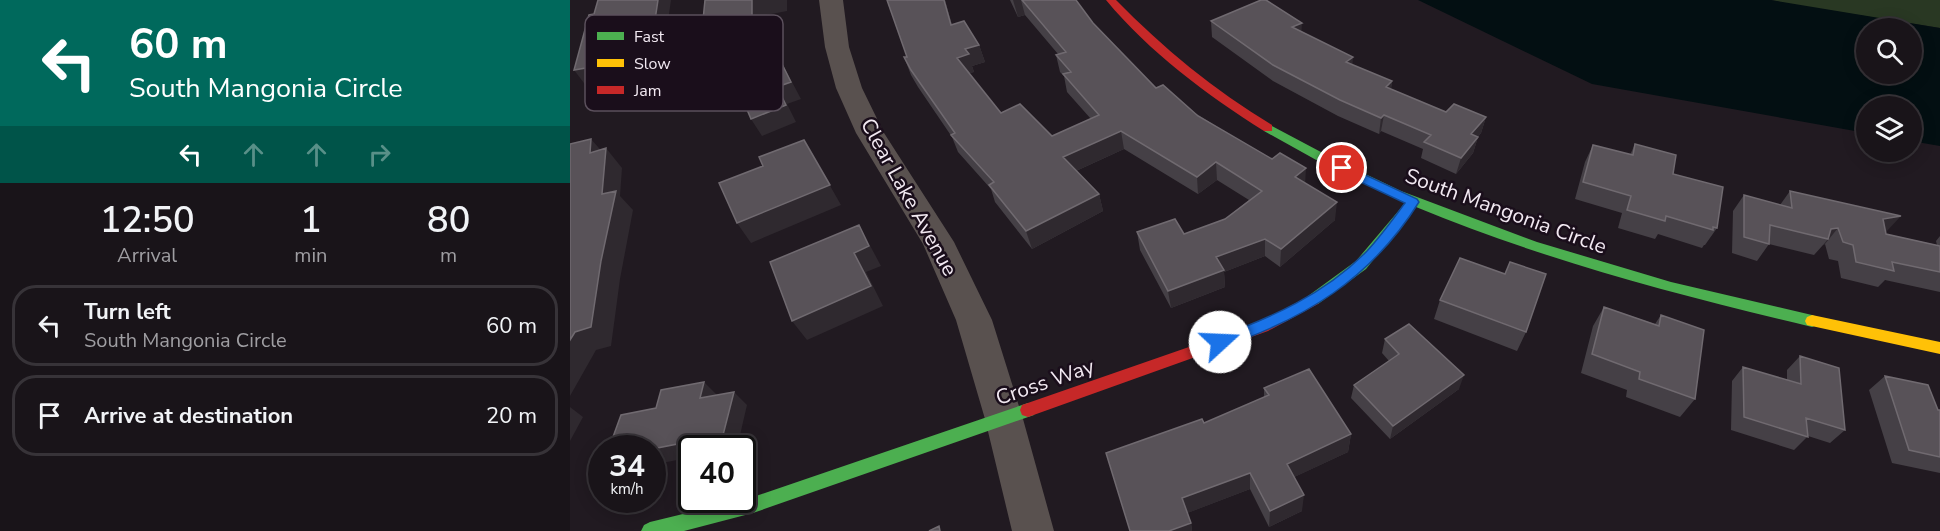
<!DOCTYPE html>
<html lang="en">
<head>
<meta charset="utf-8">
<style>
  :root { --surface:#191419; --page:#221d22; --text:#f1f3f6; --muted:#9f9ea2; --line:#373338 }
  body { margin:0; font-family:"Nunito Sans",sans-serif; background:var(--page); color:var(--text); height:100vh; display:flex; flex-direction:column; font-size:22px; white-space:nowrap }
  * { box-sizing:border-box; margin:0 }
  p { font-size:20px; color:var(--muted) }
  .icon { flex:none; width:33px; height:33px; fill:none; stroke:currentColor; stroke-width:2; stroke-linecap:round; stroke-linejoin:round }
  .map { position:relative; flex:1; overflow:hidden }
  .sheet { display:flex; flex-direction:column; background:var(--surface); width:570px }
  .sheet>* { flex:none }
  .banner { background:#00695c; color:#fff; overflow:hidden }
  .buttons { position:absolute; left:1286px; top:18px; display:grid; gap:12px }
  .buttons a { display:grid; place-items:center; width:66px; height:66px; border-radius:50%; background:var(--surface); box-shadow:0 3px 15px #0003,0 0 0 2px var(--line); font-size:30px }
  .speed { position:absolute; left:18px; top:435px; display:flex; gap:12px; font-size:30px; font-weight:700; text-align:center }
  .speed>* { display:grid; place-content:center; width:78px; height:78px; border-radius:50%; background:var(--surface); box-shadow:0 3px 15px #0003,0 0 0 2px var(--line); line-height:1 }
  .speed small { font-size:15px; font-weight:400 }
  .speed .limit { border:3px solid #111; border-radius:9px; background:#fff; color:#111 }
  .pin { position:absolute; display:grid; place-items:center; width:51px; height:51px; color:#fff; margin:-26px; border:3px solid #fff; border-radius:50%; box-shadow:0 2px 6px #0007 }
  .me { position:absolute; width:66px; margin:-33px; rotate:70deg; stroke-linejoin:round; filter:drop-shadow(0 0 4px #0008) }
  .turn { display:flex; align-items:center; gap:21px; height:126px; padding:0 30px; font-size:27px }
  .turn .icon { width:78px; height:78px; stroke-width:2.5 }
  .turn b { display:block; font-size:42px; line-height:51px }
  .lanes { display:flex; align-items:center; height:57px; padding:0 30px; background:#0003; justify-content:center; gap:30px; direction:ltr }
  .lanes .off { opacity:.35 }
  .eta { display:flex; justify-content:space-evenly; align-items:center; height:102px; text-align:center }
  .eta b { font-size:36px; font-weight:600; line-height:42px }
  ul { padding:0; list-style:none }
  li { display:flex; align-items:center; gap:18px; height:81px; margin:0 12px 9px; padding:0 18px; border:3px solid var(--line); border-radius:24px }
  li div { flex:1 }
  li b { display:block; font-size:22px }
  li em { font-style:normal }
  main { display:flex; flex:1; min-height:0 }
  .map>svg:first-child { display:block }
  .green { fill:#293823 }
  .water { fill:#030f12; fill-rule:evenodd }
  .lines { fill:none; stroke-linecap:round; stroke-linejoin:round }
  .street { fill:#59514f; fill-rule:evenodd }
  .fast { fill:#4caf50; fill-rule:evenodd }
  .slow { fill:#ffc107; fill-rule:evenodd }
  .jam { fill:#c62828; fill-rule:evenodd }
  .wall { fill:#454046 }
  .shaded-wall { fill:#2f292f }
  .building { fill:#585258; stroke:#706a70; stroke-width:1.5 }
  .route { fill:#1a73e8; stroke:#114b97; stroke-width:1.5 }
  .labels { text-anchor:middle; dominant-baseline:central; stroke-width:5; stroke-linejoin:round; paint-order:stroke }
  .street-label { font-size:21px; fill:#f2e9f2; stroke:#1a0e1b }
  .key { fill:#1a0e1b; stroke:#5b505c; stroke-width:1.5 }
  .key-label { font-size:16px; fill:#f2e9f2 }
</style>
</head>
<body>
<main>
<section class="sheet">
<div class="banner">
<div class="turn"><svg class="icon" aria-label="left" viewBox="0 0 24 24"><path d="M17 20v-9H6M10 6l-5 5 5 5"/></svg><div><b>60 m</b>South Mangonia Circle</div></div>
<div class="lanes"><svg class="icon" aria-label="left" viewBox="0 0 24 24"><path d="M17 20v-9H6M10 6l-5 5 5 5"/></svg><svg class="icon off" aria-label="ahead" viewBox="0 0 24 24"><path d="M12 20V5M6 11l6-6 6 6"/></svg><svg class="icon off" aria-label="ahead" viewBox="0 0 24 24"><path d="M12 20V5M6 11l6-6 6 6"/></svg><svg class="icon off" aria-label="right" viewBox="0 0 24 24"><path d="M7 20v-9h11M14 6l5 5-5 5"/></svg></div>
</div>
<div class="eta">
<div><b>12:50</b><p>Arrival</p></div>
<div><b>1</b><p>min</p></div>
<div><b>80</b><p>m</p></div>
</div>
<ul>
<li><svg class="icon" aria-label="left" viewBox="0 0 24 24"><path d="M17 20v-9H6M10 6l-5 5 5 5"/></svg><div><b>Turn left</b><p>South Mangonia Circle</p></div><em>60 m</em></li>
<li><svg class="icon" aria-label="arrive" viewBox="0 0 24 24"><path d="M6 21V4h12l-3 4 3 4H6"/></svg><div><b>Arrive at destination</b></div><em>20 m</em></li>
</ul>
</section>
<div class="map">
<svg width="1370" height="531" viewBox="0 0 1370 531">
  <rect width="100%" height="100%" fill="#211a21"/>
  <!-- green -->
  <path class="green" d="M 1201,0 L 1370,0 L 1370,28 L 1225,5 Z"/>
  <!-- water -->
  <path class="water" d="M 848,0 L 1201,0 L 1370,28 L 1370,146 L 1341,141 L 1341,106 L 1296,106 L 1296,133 L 1022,84 ZM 1296,28 L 1341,28 L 1341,74 L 1296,74 Z"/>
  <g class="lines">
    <!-- street -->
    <path class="street" d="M 249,0 L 273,0 L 279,47 L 292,88 L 314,133 L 384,242 L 422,320 L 453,419 L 484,531 L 442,531 L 415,419 L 386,320 L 353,244 L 286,133 L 266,88 L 255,47 Z"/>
    <!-- fast -->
    <path class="fast" d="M 698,124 L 766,160 L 831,191 L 967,242 L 1101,282 L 1242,315 L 1247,317 L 1249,321 L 1247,325 L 1242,327 C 1107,295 974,260 846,207 L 796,269 L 748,304 L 738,304 L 736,300 L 738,296 L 786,261 L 836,202 L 757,166 L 694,131 L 694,125 Z
      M 458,403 L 464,405 L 466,410 L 464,415 L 183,513 L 114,531 L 71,531 L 74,525 L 80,522 L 183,497 Z"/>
    <!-- slow -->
    <path class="slow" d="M 1242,315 L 1370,342 L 1370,354 L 1237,325 L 1235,321 L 1237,317 Z"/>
    <!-- jam -->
    <path class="jam" d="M 536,0 L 546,0 C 593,48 644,90 702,125 L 702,131 L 694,131 C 637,95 579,52 536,0 Z
      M 743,294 L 748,296 L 750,300 L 748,304 L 698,331 L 458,417 L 452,415 L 450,410 L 452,405 L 688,323 Z"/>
  </g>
  <!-- wall -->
  <path class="wall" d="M 317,0 L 375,0 L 382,25 L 409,45 L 415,62 L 402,66 L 404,72 L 399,73 L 431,113 L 482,136 L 521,119 L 497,92 L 494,76 L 490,72 L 486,55 L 488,54 L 455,15 L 448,17 L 440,0 L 506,0 L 523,23 L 586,88 L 735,183 L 765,220 L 710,267 L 695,256 L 654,272 L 655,287 L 601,308 L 570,250 L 567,232 L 614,234 L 655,219 L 679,200 L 647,180 L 628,194 L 554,149 L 506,171 L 529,194 L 533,211 L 462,249 L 425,202 L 421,189 L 388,152 L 382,137 L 348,87 L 341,75 L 334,57 L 337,57 Z
    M 641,21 L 731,32 L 782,65 L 822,81 L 821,89 L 876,112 L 916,117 L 911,133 L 908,137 L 903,153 L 886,174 L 851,158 L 853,149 L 811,131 L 809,134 L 768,116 L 703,81 L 642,37 Z
    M 1065,144 L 1103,174 L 1147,228 L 1135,245 L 1134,245 L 1132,248 L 1088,234 L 1085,239 L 1048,228 L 1052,213 L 1005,199 L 1015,162 L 1023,145 L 1060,155 Z
    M 1220,191 L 1316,232 L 1316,234 L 1367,245 L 1366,241 L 1370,236 L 1370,292 L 1315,280 L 1308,287 L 1271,278 L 1268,261 L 1259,259 L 1255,244 L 1253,245 L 1244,255 L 1199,244 L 1187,261 L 1162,253 L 1163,211 L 1174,195 L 1210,205 Z
    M 870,300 L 956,332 L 947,351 L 864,319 Z
    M 1034,307 L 1085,324 L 1091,315 L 1125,399 L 1110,417 L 1056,397 L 1057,390 L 1011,373 L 1023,326 Z
    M 815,339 L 889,389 L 820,439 L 781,398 L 784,385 L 819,361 L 812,353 Z
    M 1230,356 L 1275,430 L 1260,443 L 1238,436 L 1224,450 L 1161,430 L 1162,381 L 1173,367 L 1217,380 L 1217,370 Z
    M 1315,376 L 1368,410 L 1370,410 L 1370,473 L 1322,463 L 1299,390 Z
    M 694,388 L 781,434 L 778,452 L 724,477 L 732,511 L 699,527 L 680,489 L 617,513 L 621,523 L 622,531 L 560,531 L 634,423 L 694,398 Z"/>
  <!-- shaded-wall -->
  <path class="shaded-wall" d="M 88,0 L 101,0 L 93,56 L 82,40 Z
    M 182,0 L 217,0 L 217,11 L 191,16 L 191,68 L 182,51 Z
    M 374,0 L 375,0 L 386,42 L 381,25 Z
    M 443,0 L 451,0 L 455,15 L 448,17 Z
    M 732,23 L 731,38 L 722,27 Z
    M 409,45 L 415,62 L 402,66 L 404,72 L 393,75 L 387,58 L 395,49 Z
    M 203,46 L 231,99 L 217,104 L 226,122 L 192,136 L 181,119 L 207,87 Z
    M 131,57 L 142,74 L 102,86 L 101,92 L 29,107 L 16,90 Z
    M 783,57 L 782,72 L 776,62 Z
    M 22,67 L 17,87 L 4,70 Z
    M 161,72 L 171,88 L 147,96 L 136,79 Z
    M 822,81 L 820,97 L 816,87 Z
    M 814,115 L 811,131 L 809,134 L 811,118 Z
    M 916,117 L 911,133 L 897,150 L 901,134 Z
    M 551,131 L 554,149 L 497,175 L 493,157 Z
    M 908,137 L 903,153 L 886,174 L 891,158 Z
    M 21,139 L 35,155 L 36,148 L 52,168 L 50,196 L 63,210 L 50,279 L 41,346 L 26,350 L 0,396 L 0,340 Z
    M 234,140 L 271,205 L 181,243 L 167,223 Z
    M 646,162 L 647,180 L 628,194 L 627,177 Z
    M 736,168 L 735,186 L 725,177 Z
    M 529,194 L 533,211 L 462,249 L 456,231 Z
    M 767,202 L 765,220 L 710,267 L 711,249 Z
    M 1331,216 L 1316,232 L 1313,219 Z
    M 289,225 L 311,266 L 296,272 L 313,306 L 237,340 L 222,321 L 284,253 Z
    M 1268,228 L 1255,244 L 1253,245 L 1258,239 L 1261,229 Z
    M 695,239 L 695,256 L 654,272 L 655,287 L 601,308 L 598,291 L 646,257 Z
    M 894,375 L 889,389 L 820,439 L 823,426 Z
    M 134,382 L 148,396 L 130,398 Z
    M 164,392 L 177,405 L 167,448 L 122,448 L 122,457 L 82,465 L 82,449 Z
    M 0,407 L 13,417 L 0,441 Z
    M 781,434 L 778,452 L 716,481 L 717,464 Z
    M 680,473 L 680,489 L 615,514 L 612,498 Z
    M 734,495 L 732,511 L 699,527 L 700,511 Z
    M 621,523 L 622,531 L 599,531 Z"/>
  <!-- building -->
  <path class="building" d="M 28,0 L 88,0 L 82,40 L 132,30 L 135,0 L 182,0 L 182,51 L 203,46 L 221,82 L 207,87 L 216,105 L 181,119 L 161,72 L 136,79 L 131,57 L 90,69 L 89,75 L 16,90 L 22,67 L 4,70 L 19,15 L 24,14 Z
    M 317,0 L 374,0 L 381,25 L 394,21 L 409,45 L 395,49 L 399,54 L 387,58 L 431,113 L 450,104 L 482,136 L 529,115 L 493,74 L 501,72 L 486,55 L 496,52 L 452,0 L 506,0 L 523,23 L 586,88 L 593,85 L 628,116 L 702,159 L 710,153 L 736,168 L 725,177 L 767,202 L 711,249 L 695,239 L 646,257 L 654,270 L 598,291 L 567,232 L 605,219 L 614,234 L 655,219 L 692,191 L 646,162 L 627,177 L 551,131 L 493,157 L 529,194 L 456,231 L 419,185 L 424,182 L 381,135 L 385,133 L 341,70 L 334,57 L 337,57 Z
    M 691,0 L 696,0 L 732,23 L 722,27 L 783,57 L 776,62 L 822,81 L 816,87 L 876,112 L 884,104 L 916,117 L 901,134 L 908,137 L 891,158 L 854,142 L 861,135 L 814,115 L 811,118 L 770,100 L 703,65 L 641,21 Z
    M 21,139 L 20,153 L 36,148 L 32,194 L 46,191 L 31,261 L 21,327 L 5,332 L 0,340 L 0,144 Z
    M 234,140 L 260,185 L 167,223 L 149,183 L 193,166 L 189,157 Z
    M 1065,144 L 1106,155 L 1103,174 L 1153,187 L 1147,228 L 1143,227 L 1143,230 L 1096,216 L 1095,221 L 1057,210 L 1061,196 L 1013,182 L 1023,145 L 1063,155 Z
    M 1220,191 L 1331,216 L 1313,219 L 1316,234 L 1370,246 L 1370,272 L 1322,262 L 1324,271 L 1286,262 L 1283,245 L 1273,242 L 1268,228 L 1261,229 L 1258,239 L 1200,225 L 1199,244 L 1174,237 L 1174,195 L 1222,208 Z
    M 289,225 L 299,246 L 284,253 L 301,286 L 222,321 L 200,262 Z
    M 890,258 L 935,274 L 940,262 L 976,274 L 956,332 L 870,300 Z
    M 1034,307 L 1089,326 L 1091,315 L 1134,330 L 1125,399 L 1069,379 L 1070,372 L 1022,354 Z
    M 839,324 L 894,375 L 823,426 L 784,385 L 829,354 L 815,339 Z
    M 1230,356 L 1269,368 L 1275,430 L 1236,418 L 1238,437 L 1174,417 L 1173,367 L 1231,384 Z
    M 739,369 L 781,434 L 717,464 L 734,495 L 700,511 L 680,473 L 612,498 L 621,523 L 599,531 L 560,531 L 536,453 L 632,419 L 634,423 L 699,395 L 694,388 Z
    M 1315,376 L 1358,385 L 1368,410 L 1370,410 L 1370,457 L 1339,450 Z
    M 134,382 L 130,398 L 164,392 L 153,435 L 82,449 L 82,448 L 39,448 L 51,415 L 86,408 L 91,390 Z
    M 369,526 L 370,531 L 359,531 Z"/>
  <!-- route -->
  <path class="route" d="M 772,164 L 847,199 L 849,202 C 801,279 735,319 650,348 L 645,347 L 643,342 L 645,338 C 701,318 755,294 797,251 C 811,236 823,219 835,203 L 767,171 L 766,168 Z"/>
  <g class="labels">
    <!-- street labels -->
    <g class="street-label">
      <text transform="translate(339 197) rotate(61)">Clear Lake Avenue</text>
      <text transform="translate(936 211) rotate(20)">South Mangonia Circle</text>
      <text transform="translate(475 382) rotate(-19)">Cross Way</text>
    </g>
  </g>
  <!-- legend -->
  <rect x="15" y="15" width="198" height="96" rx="9" class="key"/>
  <rect x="27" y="32" width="27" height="8" fill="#4caf50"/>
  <rect x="27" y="59" width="27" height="8" fill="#ffc107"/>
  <rect x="27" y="86" width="27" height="8" fill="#c62828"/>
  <g class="key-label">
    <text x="64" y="42">Fast</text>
    <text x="64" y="69">Slow</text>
    <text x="64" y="96">Jam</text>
  </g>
</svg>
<div class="buttons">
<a><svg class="icon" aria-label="search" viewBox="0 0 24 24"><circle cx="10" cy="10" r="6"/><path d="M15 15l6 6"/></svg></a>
<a><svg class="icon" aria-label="layers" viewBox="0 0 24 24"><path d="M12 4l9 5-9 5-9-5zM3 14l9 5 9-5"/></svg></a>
</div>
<div class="speed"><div>34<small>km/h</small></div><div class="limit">40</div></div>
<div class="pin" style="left:772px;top:168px;background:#d93025"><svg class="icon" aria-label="arrive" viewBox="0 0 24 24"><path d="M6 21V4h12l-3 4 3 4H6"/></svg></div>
<svg class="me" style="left:650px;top:342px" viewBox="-20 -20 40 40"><circle r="19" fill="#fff"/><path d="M0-13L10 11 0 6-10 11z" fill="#1a73e8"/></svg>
</div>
</main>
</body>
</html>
